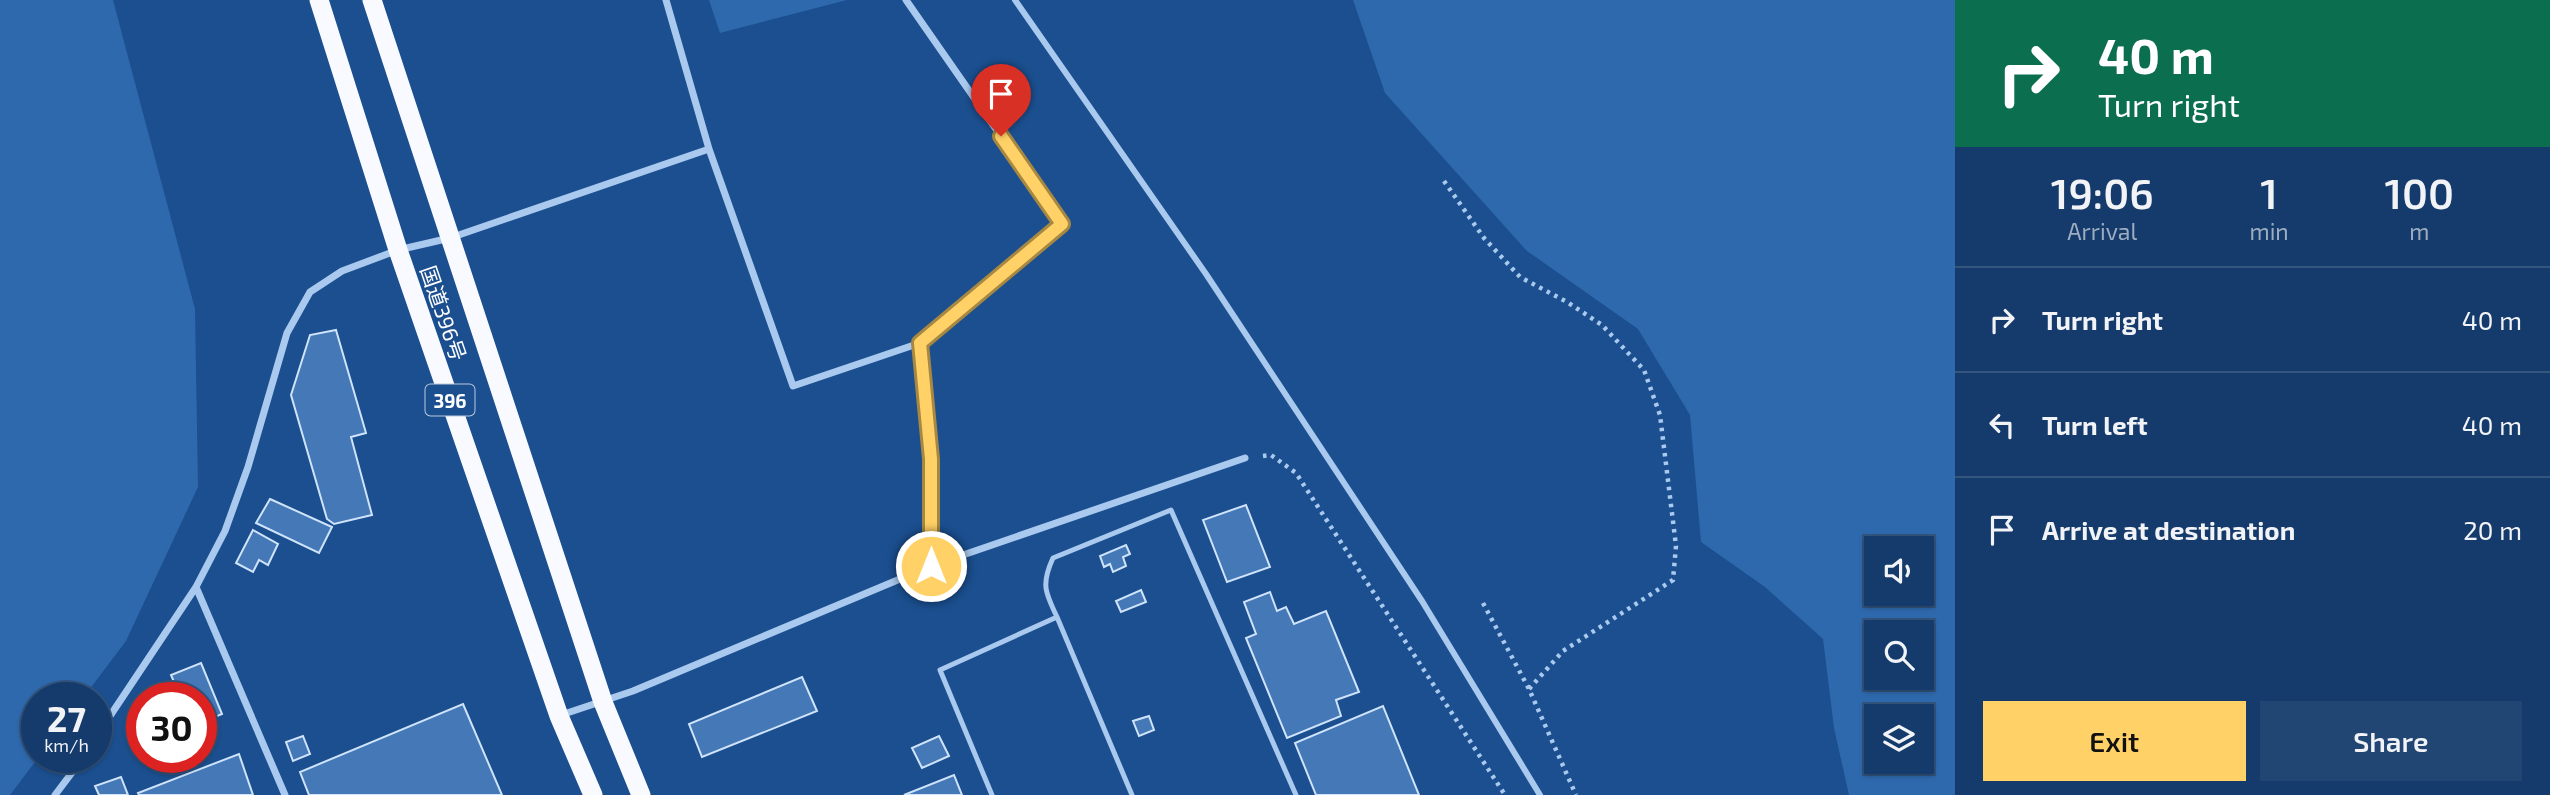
<!DOCTYPE html>
<html lang="en">
<head>
<meta charset="utf-8">
<style>
  :root { --surface:#143b6b; --page:#214673; --text:#f1f3f6; --muted:#9dadc1; --line:#33557e; --accent:#ffd166 }
  body { margin:0; font-family:"Exo 2","Noto Sans JP",sans-serif; background:var(--page); color:var(--text); height:100vh; display:flex; flex-direction:column; font-size:26px; white-space:nowrap }
  * { box-sizing:border-box; margin:0 }
  p { font-size:23px; color:var(--muted) }
  .icon { flex:none; width:38px; height:38px; fill:none; stroke:currentColor; stroke-width:2; stroke-linecap:round; stroke-linejoin:round }
  .map { position:relative; flex:1; overflow:hidden }
  .details { display:flex; flex-direction:column; background:var(--surface); width:595px }
  .details>* { flex:none }
  .guide { background:#0b6e4f; color:#fff; overflow:hidden }
  .buttons { position:absolute; left:1864px; top:536px; display:grid; gap:14px }
  .buttons a { display:grid; place-items:center; width:70px; height:70px; border-radius:0px; background:var(--surface); box-shadow:0 2px 5px #0004,0 0 0 2px var(--line); font-size:35px }
  .speed { position:absolute; left:21px; top:682px; display:flex; gap:14px; font-size:35px; font-weight:700; text-align:center }
  .speed>* { display:grid; place-content:center; width:91px; height:91px; border-radius:50%; background:var(--surface); box-shadow:0 2px 5px #0004,0 0 0 2px var(--line); line-height:1 }
  .speed small { font-size:18px; font-weight:400 }
  .speed .limit { border:10px solid #d22; background:#fff; color:#111 }
  .pin { position:absolute; display:grid; place-items:center; width:60px; height:60px; color:#fff; margin:-72px -30px; border-radius:50% 50% 50% 0; rotate:-45deg; box-shadow:0 0 7px #0007 }
  .pin .icon { rotate:45deg }
  .me { position:absolute; width:77px; margin:-38px; rotate:0deg; stroke-linejoin:round; filter:drop-shadow(0 0 5px #0008) }
  .turn { display:flex; align-items:center; gap:24px; height:147px; padding:0 28px; font-size:32px }
  .turn .icon { width:91px; height:91px; stroke-width:2.5 }
  .turn b { display:block; font-size:49px; line-height:60px }
  .eta { display:flex; justify-content:space-evenly; align-items:center; height:119px; text-align:center }
  .eta b { font-size:42px; font-weight:600; line-height:49px }
  .action { display:flex; gap:14px; margin-top:auto; padding:14px 28px }
  .action a { flex:1; height:80px; border-radius:0px; background:var(--accent); color:#111; font-size:28px; font-weight:600; line-height:80px; text-align:center }
  .action a+a { background:var(--page); color:var(--text) }
  ul { padding:0; list-style:none }
  li { display:flex; align-items:center; gap:21px; height:105px; padding:0 28px; border-top:2px solid var(--line) }
  li div { flex:1 }
  li b { display:block; font-size:26px }
  li em { font-style:normal }
  main { display:flex; flex:1; min-height:0 }
  .map>svg:first-child { display:block }
  .green { fill:#2e69ad; fill-rule:evenodd }
  .building { fill:#4478b7; stroke:#cfe3fa; stroke-width:2 }
  .lines { fill:none; stroke-linecap:round; stroke-linejoin:round }
  .path { stroke:#a9c9ee; stroke-width:4.5; stroke-dasharray:3.5 5; stroke-linecap:butt }
  .service { stroke:#a9c9ee; stroke-width:5 }
  .pedestrian { stroke:#a9c9ee; stroke-width:6 }
  .minor { stroke:#a9c9ee; stroke-width:7 }
  .trunk { stroke:#f8faff; stroke-width:19 }
  .route-casing { stroke:#a68842; stroke-width:18 }
  .route { stroke:#ffd166; stroke-width:12 }
  .labels { text-anchor:middle; dominant-baseline:central; stroke-width:5; stroke-linejoin:round; paint-order:stroke }
  .shield { fill:#1b4f8f; stroke:#bbcadd; stroke-width:2 }
  .shield-label { font-size:19px; font-weight:bold; fill:#fff }
  .street-label { font-size:21px; fill:#fff; stroke:#1b4f8f }
</style>
</head>
<body>
<main>
<div class="map">
<svg width="1955" height="795" viewBox="0 0 1955 795">
  <rect width="100%" height="100%" fill="#1b4f8f"/>
  <!-- green -->
  <path class="green" d="M 0,0 L 113,0 L 195,309 L 198,487 L 126,641 L 83,698 L 37,698 L 38,758 L 10,795 L 0,795 Z
    M 709,0 L 847,0 L 720,33 Z
    M 1353,0 L 1955,0 L 1955,795 L 1849,795 L 1834,728 L 1823,639 L 1765,587 L 1701,542 L 1690,415 L 1638,329 L 1527,251 L 1385,93 ZM 1876,548 L 1922,548 L 1922,593 L 1876,593 ZM 1876,632 L 1922,632 L 1922,677 L 1876,677 ZM 1876,716 L 1922,716 L 1922,761 L 1876,761 Z"/>
  <!-- building -->
  <path class="building" d="M 336,330 L 366,433 L 351,437 L 372,515 L 334,524 L 327,519 L 291,395 L 310,335 Z
    M 270,499 L 332,527 L 319,553 L 256,523 Z
    M 1246,505 L 1270,567 L 1227,582 L 1203,520 Z
    M 253,530 L 278,544 L 268,565 L 259,560 L 253,572 L 236,563 Z
    M 1126,545 L 1130,554 L 1123,557 L 1126,566 L 1113,572 L 1110,564 L 1104,567 L 1100,556 Z
    M 1141,590 L 1146,602 L 1121,612 L 1116,601 Z
    M 1270,592 L 1277,611 L 1286,607 L 1294,624 L 1326,611 L 1359,692 L 1336,700 L 1341,716 L 1287,738 L 1246,638 L 1256,634 L 1244,602 Z
    M 201,663 L 222,714 L 201,723 L 201,698 L 181,698 L 171,675 Z
    M 802,677 L 817,711 L 702,757 L 689,724 Z
    M 463,704 L 502,795 L 309,795 L 300,772 Z
    M 1383,706 L 1419,795 L 1316,795 L 1295,743 Z
    M 1149,716 L 1154,730 L 1139,736 L 1133,721 Z
    M 303,736 L 310,754 L 293,761 L 286,742 Z
    M 939,736 L 949,756 L 922,768 L 912,748 Z
    M 239,754 L 253,795 L 139,795 L 138,793 Z
    M 954,775 L 962,795 L 904,795 Z
    M 121,777 L 128,795 L 99,795 L 95,786 Z"/>
  <g class="lines">
    <!-- path -->
    <path class="path" d="M 1444,181 L 1484,238 L 1520,277 L 1567,302 L 1602,325 L 1644,370 L 1660,415 L 1676,546 L 1673,580 L 1563,651 L 1529,689
      M 1263,456 L 1271,455 L 1296,473 L 1505,795
      M 1483,603 L 1529,689 L 1576,795"/>
    <!-- service -->
    <path class="service" d="M 1057,617 C 1045,592 1041,584 1053,558 L 1171,510 L 1296,795
      M 992,795 L 940,670 L 1057,617 L 1132,795"/>
    <!-- pedestrian -->
    <path class="pedestrian" d="M 1015,0 L 1206,274 L 1422,601 L 1540,795"/>
    <!-- minor -->
    <path class="minor" d="M 666,0 L 709,149 L 793,386 L 920,343 L 931,459 L 931,566
      M 906,0 L 1062,224 L 920,343
      M 196,587 L 285,795
      M 561,715 L 633,691 L 931,566 L 1245,458
      M 96,737 L 196,587 L 225,531 L 248,467 L 287,333 L 310,292 L 342,271 L 398,250 L 450,238 L 709,149
      M 55,795 L 83,758"/>
    <!-- trunk -->
    <path class="trunk" d="M 319,0 L 398,250 L 559,716 L 593,795
      M 372,0 L 603,702 L 641,795"/>
  </g>
  <g class="lines">
    <!-- route casing -->
    <g class="route-casing">
      <path id="route" d="M 931,566 L 931,459 L 920,343 L 1062,224 L 1001,136"/>
    </g>
    <!-- route -->
    <use href="#route" class="route"/>
  </g>
  <g class="labels">
    <!-- shield labels -->
    <rect class="shield" x="425.5" y="384.5" width="49" height="31" rx="5"/>
    <g class="shield-label">
      <text x="450" y="400">396</text>
    </g>
    <!-- street labels -->
    <g class="street-label">
      <text transform="translate(444 313) rotate(71)">国道396号</text>
    </g>
  </g>
</svg>
<div class="buttons">
<a><svg class="icon" aria-label="sound" viewBox="0 0 24 24"><path d="M4 9h4l5-4v14l-5-4H4zM17 9q2 3 0 6"/></svg></a>
<a><svg class="icon" aria-label="search" viewBox="0 0 24 24"><circle cx="10" cy="10" r="6"/><path d="M15 15l6 6"/></svg></a>
<a><svg class="icon" aria-label="layers" viewBox="0 0 24 24"><path d="M12 4l9 5-9 5-9-5zM3 14l9 5 9-5"/></svg></a>
</div>
<div class="speed"><div>27<small>km/h</small></div><div class="limit">30</div></div>
<div class="pin" style="left:1001px;top:136px;background:#d93025"><svg class="icon" aria-label="arrive" viewBox="0 0 24 24"><path d="M6 21V4h12l-3 4 3 4H6"/></svg></div>
<svg class="me" style="left:931px;top:566px" viewBox="-20 -20 40 40"><circle r="17" fill="#ffd166" stroke="#fff" stroke-width="3"/><path d="M0-11L8 9 0 5-8 9z" fill="#fff"/></svg>
</div>
<section class="details">
<div class="guide">
<div class="turn"><svg class="icon" aria-label="right" viewBox="0 0 24 24"><path d="M7 20v-9h11M14 6l5 5-5 5"/></svg><div><b>40 m</b>Turn right</div></div>
</div>
<div class="eta">
<div><b>19:06</b><p>Arrival</p></div>
<div><b>1</b><p>min</p></div>
<div><b>100</b><p>m</p></div>
</div>
<ul>
<li><svg class="icon" aria-label="right" viewBox="0 0 24 24"><path d="M7 20v-9h11M14 6l5 5-5 5"/></svg><div><b>Turn right</b></div><em>40 m</em></li>
<li><svg class="icon" aria-label="left" viewBox="0 0 24 24"><path d="M17 20v-9H6M10 6l-5 5 5 5"/></svg><div><b>Turn left</b></div><em>40 m</em></li>
<li><svg class="icon" aria-label="arrive" viewBox="0 0 24 24"><path d="M6 21V4h12l-3 4 3 4H6"/></svg><div><b>Arrive at destination</b></div><em>20 m</em></li>
</ul>
<div class="action"><a>Exit</a><a>Share</a></div>
</section>
</main>
</body>
</html>
